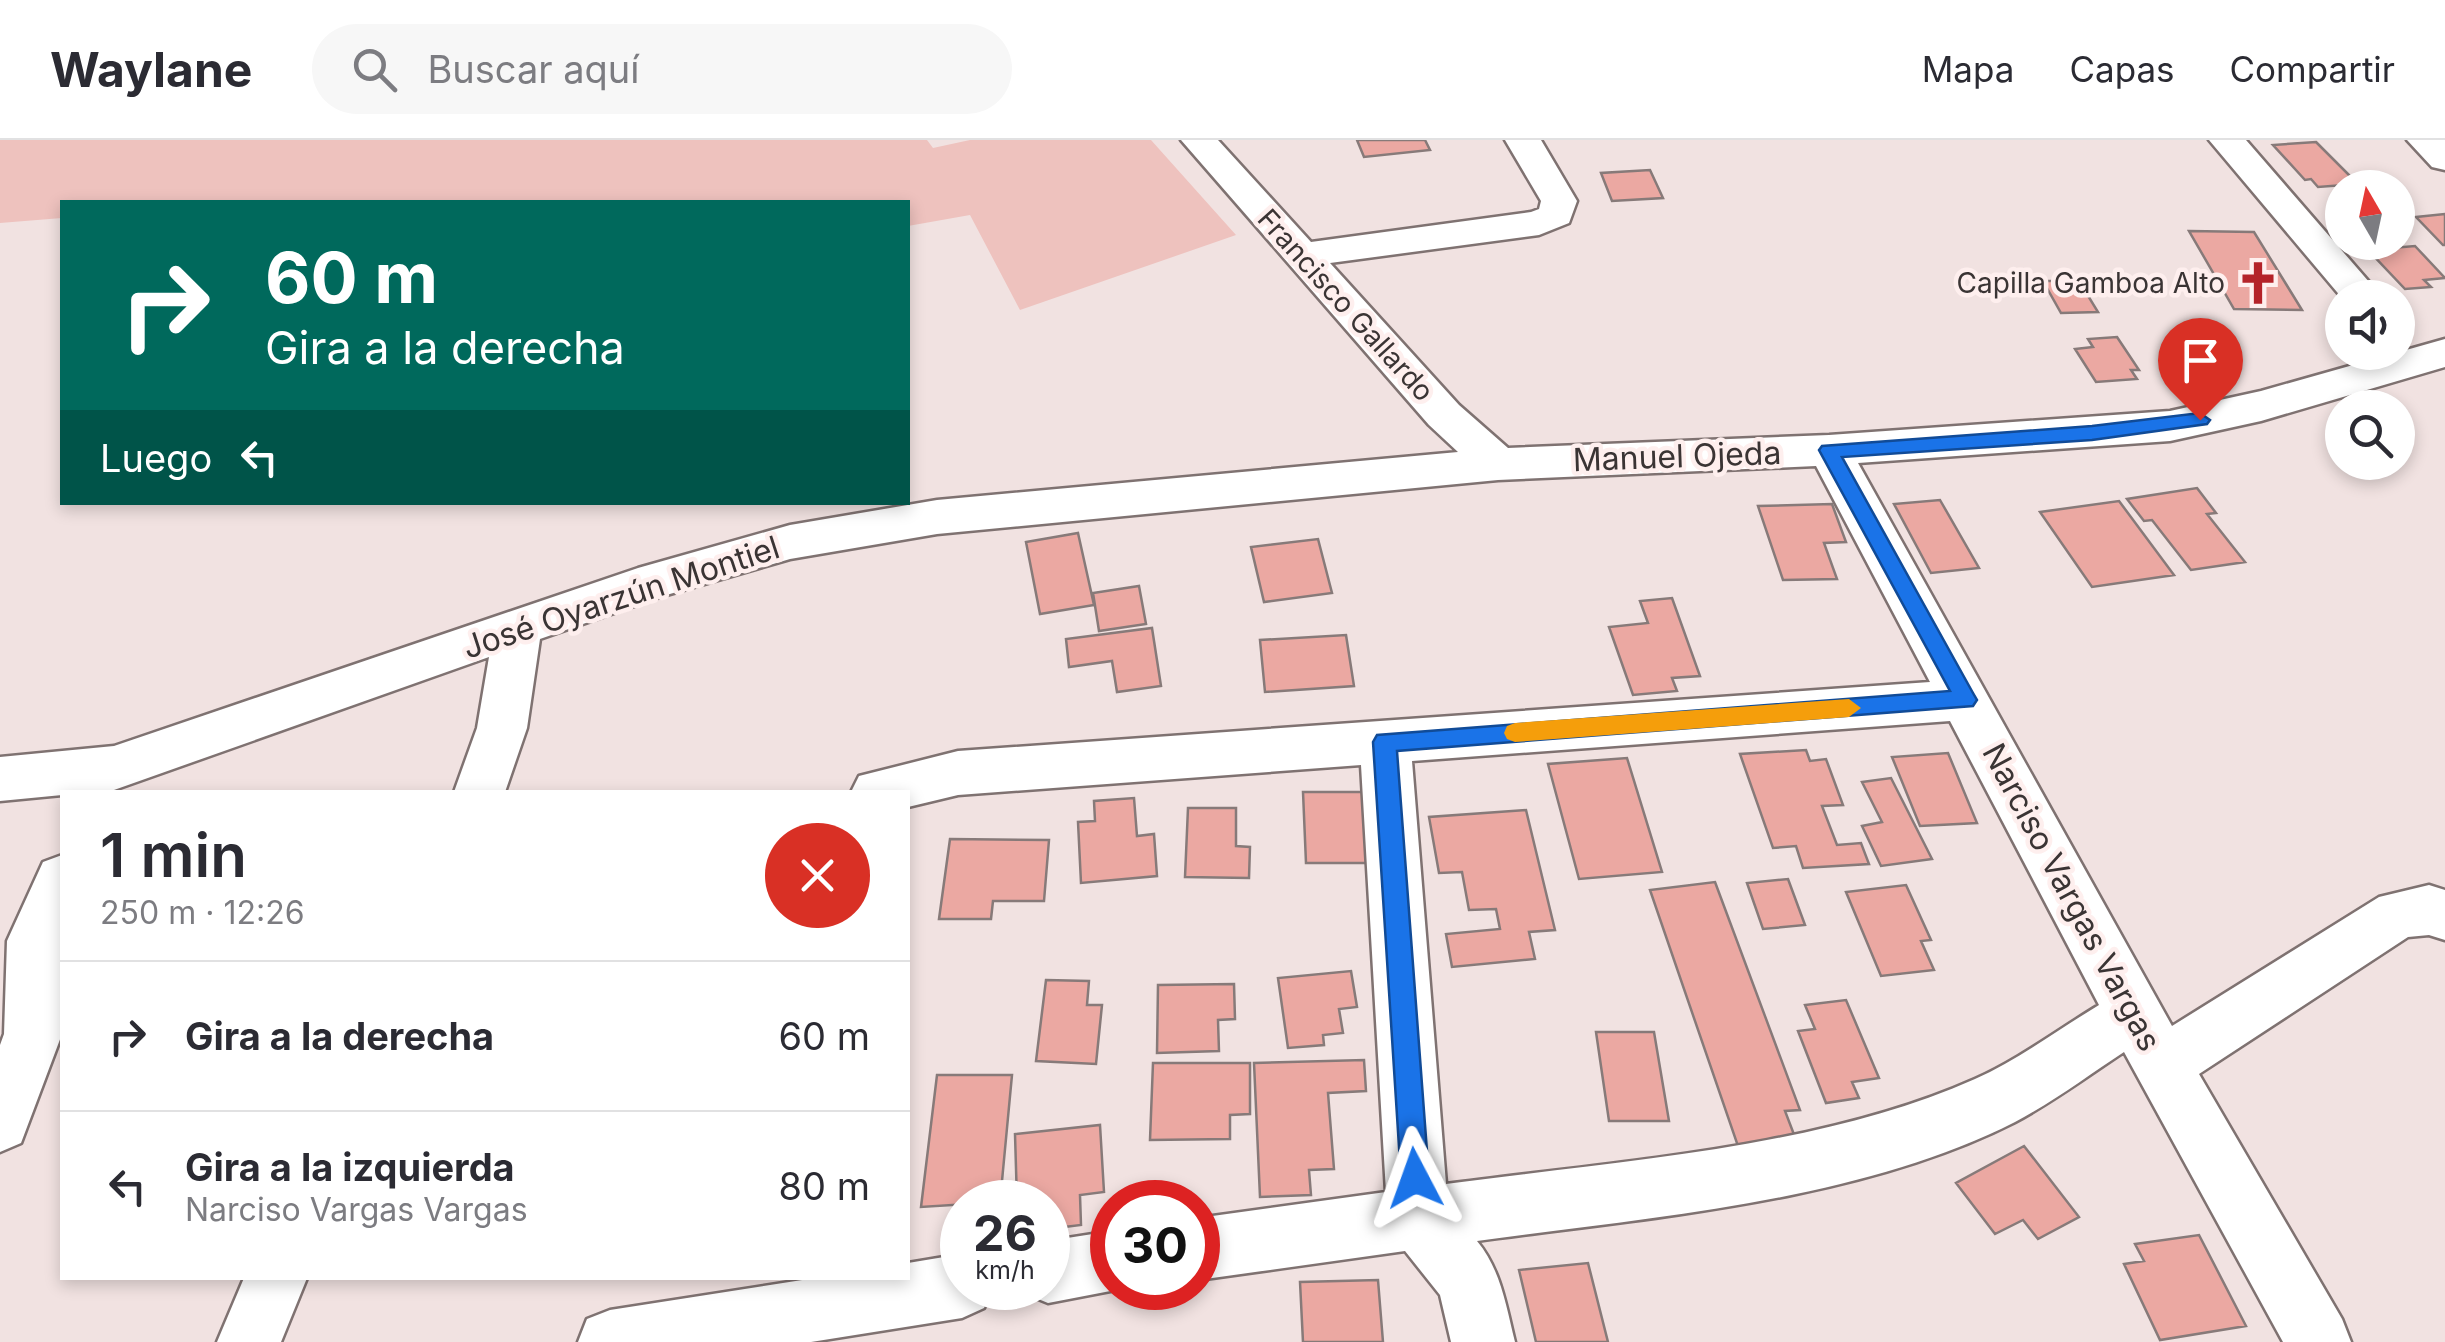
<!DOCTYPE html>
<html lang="es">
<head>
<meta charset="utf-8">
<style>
  :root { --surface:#fff; --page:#f7f7f7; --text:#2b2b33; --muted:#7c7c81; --line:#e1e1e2 }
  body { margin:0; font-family:Inter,sans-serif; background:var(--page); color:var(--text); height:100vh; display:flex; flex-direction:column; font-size:38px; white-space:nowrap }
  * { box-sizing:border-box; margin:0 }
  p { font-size:32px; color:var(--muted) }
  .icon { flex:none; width:55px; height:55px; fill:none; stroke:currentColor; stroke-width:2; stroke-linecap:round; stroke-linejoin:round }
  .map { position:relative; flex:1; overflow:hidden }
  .drawer { position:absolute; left:60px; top:650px; width:850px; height:490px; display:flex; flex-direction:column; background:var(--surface); border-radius:0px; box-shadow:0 5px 15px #0003 }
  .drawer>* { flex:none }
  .hud { position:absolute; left:60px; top:60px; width:850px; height:305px; border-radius:0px; box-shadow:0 5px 15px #0003; background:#00695c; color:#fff; overflow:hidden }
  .needle { width:65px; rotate:351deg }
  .fabs { position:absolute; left:2325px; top:30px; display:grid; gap:20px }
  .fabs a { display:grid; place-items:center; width:90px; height:90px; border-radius:50%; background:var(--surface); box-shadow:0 5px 15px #0003; font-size:50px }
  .speed { position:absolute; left:940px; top:1040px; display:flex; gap:20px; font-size:50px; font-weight:700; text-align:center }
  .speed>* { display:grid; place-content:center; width:130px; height:130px; border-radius:50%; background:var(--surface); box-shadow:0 5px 15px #0003; line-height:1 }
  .speed small { font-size:25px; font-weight:400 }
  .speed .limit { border:15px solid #d22; background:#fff; color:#111 }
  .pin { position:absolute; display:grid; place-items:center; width:85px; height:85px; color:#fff; margin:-102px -42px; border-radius:50% 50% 50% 0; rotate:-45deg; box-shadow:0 0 10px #0007 }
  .pin .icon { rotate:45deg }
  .me { position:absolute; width:110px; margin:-55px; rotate:356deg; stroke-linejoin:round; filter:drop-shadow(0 0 8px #0008) }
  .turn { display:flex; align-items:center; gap:35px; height:210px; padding:0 40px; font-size:45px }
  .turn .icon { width:130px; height:130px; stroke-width:2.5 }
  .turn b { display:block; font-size:70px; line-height:85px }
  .then { display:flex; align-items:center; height:95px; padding:0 40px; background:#0003; gap:20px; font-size:38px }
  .round { display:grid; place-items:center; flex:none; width:105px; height:105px; border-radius:52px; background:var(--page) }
  .overview { display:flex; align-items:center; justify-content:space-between; height:170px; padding:0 40px }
  h1 { font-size:60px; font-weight:600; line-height:75px }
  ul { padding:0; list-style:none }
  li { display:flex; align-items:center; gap:30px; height:150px; padding:0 40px; border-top:2px solid var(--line) }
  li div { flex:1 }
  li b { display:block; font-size:38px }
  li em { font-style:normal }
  header { display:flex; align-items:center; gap:60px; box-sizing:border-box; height:140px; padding:0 50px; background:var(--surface); border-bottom:2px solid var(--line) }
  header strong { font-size:48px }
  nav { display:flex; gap:55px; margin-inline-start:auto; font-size:35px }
  .search { width:700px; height:90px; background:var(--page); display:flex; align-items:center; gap:25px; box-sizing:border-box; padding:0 35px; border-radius:55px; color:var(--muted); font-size:38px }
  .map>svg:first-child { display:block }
  .green { fill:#eec2be }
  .building { fill:#eba8a2; stroke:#877a79; stroke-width:2.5 }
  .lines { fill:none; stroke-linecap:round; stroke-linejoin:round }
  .minor-casing { stroke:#7f7271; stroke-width:5 }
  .minor { fill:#fff; fill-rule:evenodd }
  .route { fill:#1a73e8; stroke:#114b97; stroke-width:2.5 }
  .slow { fill:#f59e0b }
  .labels { text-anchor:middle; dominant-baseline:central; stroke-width:9; stroke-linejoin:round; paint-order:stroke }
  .far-poi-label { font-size:28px; fill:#3a3434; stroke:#feefee; text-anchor:end }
  .far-street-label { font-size:28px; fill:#3a3434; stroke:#feefee }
  .street-label { font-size:32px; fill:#3a3434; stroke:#feefee }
</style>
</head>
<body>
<header>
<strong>Waylane</strong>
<div class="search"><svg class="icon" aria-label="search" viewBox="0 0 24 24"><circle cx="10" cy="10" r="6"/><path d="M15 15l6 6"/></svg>Buscar aquí</div>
<nav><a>Mapa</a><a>Capas</a><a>Compartir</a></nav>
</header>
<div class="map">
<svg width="2445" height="1202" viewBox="0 0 2445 1202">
  <rect width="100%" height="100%" fill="#f1e2e1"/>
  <!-- green -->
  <path class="green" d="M 0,0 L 927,0 L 933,8 L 970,0 L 1151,0 L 1236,95 L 1020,170 L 970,75 L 908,86 L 908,62 L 62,62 L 62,78 L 0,83 Z"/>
  <!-- building -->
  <path class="building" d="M 1357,0 L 1425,0 L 1430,10 L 1364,17 Z
    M 2316,2 L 2358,44 L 2318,47 L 2311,39 L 2305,40 L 2273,5 Z
    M 1650,30 L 1663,58 L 1612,61 L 1601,33 Z
    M 2445,74 L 2445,105 L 2443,105 L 2416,77 Z
    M 2189,91 L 2254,92 L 2302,170 L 2234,169 Z
    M 2415,106 L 2445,138 L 2424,140 L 2431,147 L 2405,149 L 2368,110 Z
    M 2043,141 L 2079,141 L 2098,172 L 2061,173 Z
    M 2117,197 L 2139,230 L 2131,230 L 2137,239 L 2096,242 L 2075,209 L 2093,207 L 2088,199 Z
    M 2197,348 L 2216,373 L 2207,374 L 2245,422 L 2191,430 L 2152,380 L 2144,381 L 2127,359 Z
    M 1940,360 L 1979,428 L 1931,433 L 1894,364 Z
    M 2119,361 L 2174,435 L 2092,447 L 2040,372 Z
    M 1832,364 L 1846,402 L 1824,403 L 1837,439 L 1783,440 L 1758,366 Z
    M 1078,393 L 1094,465 L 1040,474 L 1026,402 Z
    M 1318,399 L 1332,453 L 1264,462 L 1251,407 Z
    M 1139,446 L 1146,484 L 1099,491 L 1093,453 Z
    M 1672,458 L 1700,536 L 1672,538 L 1677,551 L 1633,555 L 1609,487 L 1648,483 L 1640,461 Z
    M 1152,488 L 1161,546 L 1117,552 L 1112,521 L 1069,527 L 1066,499 Z
    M 1346,495 L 1354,546 L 1265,552 L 1260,500 Z
    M 1806,610 L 1810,621 L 1826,619 L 1843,665 L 1822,666 L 1837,705 L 1861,703 L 1869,724 L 1803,728 L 1796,706 L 1773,708 L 1740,614 Z
    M 1948,613 L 1977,683 L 1920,686 L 1892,617 Z
    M 1627,618 L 1662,732 L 1579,739 L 1548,624 Z
    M 1891,638 L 1932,719 L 1881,726 L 1862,686 L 1882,682 L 1862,642 Z
    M 1303,652 L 1362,652 L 1368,723 L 1306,723 Z
    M 1134,658 L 1137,696 L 1154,694 L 1157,736 L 1081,743 L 1078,682 L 1095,681 L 1094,661 Z
    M 1188,668 L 1236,668 L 1236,706 L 1250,707 L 1249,738 L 1185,737 Z
    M 1526,670 L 1555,790 L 1529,792 L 1535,819 L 1452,827 L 1446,794 L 1500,789 L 1496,769 L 1469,770 L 1462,732 L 1439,733 L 1429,677 Z
    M 950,699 L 1049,700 L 1044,761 L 993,761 L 991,779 L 939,779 Z
    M 1788,739 L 1805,785 L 1763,789 L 1747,743 Z
    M 1715,742 L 1800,970 L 1785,971 L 1798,1005 L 1740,1012 L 1650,750 Z
    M 1906,745 L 1931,800 L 1921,801 L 1934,830 L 1881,836 L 1846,752 Z
    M 1351,831 L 1357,867 L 1339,869 L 1343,893 L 1323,895 L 1324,905 L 1288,908 L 1278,838 Z
    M 1046,840 L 1089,841 L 1087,865 L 1102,865 L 1096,924 L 1036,921 Z
    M 1234,844 L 1235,879 L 1218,880 L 1219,911 L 1157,913 L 1158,845 Z
    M 1846,860 L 1879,938 L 1852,942 L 1859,958 L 1826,963 L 1798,891 L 1815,889 L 1805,865 Z
    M 1596,892 L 1654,892 L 1669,981 L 1609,981 Z
    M 1364,920 L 1366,951 L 1328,953 L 1334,1029 L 1309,1030 L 1311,1055 L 1260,1057 L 1254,923 Z
    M 1153,923 L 1250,923 L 1250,974 L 1230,975 L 1230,999 L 1150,1000 Z
    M 937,935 L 1012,935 L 1000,1062 L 921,1067 Z
    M 1100,985 L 1104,1052 L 1080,1055 L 1081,1085 L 1048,1089 L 1048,1062 L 1017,1062 L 1015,994 Z
    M 2024,1006 L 2079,1077 L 2038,1099 L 2023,1080 L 1995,1094 L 1956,1043 Z
    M 2199,1095 L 2246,1186 L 2160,1200 L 2124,1124 L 2144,1121 L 2135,1104 Z
    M 1588,1123 L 1608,1202 L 1536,1202 L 1519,1130 Z
    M 1378,1140 L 1383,1202 L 1303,1202 L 1300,1142 Z"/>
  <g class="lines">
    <!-- minor casing -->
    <g class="minor-casing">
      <path id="minor" d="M 1181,0 L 1218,0 L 1311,102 L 1531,72 L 1539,69 L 1541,61 L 1505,0 L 1541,0 L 1577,61 L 1569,83 L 1539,95 L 1330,123 L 1459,265 L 1508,308 L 1829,295 L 2170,271 L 2261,251 L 2445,199 L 2445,227 L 2261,281 L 2170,301 L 1858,323 L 2172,886 L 2379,757 L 2429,745 L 2445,750 L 2445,800 L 2429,795 L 2408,797 L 2199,934 L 2342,1179 L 2351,1202 L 2283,1202 L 2124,912 C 2089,935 2053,962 2015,982 C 1858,1062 1650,1077 1477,1101 C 1501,1130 1506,1166 1515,1202 L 1451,1202 L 1440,1155 L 1405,1111 L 1198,1140 L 1198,1078 L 1386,1052 L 1361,625 L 958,655 L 908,667 L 908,652 L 851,652 L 859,636 L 958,611 L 1930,542 L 1816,326 L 1498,340 L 937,394 L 790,419 L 663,456 L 540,499 L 527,588 L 505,652 L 454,652 L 477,588 L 489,517 L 114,650 L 0,661 L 0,617 L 114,606 L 638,428 L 790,385 L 937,360 L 1458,312 L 1429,285 ZM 1950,581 L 2099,865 C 2059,889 2018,920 1975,939 C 1818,1009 1616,1021 1446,1044 L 1412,621 Z
        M 2209,0 L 2246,0 L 2383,158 L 2342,158 Z
        M 2407,0 L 2445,0 L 2445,30 L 2432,27 Z
        M 62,715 L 62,894 L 21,1003 L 0,1012 L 0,905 L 4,894 L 7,801 L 43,722 Z
        M 1112,1091 L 1112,1148 L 1126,1148 L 1048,1163 L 1026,1154 L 1023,1148 L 1048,1148 L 1048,1101 Z
        M 962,1114 L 962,1148 L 993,1148 L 984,1168 L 962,1178 L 811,1202 L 578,1202 L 587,1179 L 610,1170 L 815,1138 L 908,1138 L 908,1123 Z
        M 244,1138 L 307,1138 L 281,1202 L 217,1202 Z"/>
    </g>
    <!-- minor -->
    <use href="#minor" class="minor"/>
  </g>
  <!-- route -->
  <path class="route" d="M 2200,273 L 2210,280 L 2207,284 L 2092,300 L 1842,317 L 1973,553 L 1977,560 L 1973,566 L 1397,611 L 1429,1038 L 1425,1048 L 1415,1052 L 1405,1048 L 1401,1038 L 1373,602 L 1377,595 L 1950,551 L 1819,310 L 1822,306 L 2092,286 Z"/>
  <!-- slow -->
  <path class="slow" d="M 1849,559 L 1861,568 L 1849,577 L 1515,602 L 1507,599 L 1504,593 L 1507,586 L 1515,583 Z"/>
  <!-- icons -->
  <defs>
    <g id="church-bare" transform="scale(3.45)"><path d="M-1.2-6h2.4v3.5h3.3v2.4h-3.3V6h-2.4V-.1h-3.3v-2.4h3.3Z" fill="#b42329" stroke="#feefee" stroke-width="2.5" paint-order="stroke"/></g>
  </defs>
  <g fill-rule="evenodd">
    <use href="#church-bare" x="2258" y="143"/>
  </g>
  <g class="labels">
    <!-- far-poi labels -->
    <g class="far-poi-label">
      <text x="2225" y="143">Capilla Gamboa Alto</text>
    </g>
    <!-- far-street labels -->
    <g class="far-street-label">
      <text transform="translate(1346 165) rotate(48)">Francisco Gallardo</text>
    </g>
    <!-- street labels -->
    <g class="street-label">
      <text transform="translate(1677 316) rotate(-2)">Manuel Ojeda</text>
      <text transform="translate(621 457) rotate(-18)">José Oyarzún Montiel</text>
      <text transform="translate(2072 757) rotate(62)">Narciso Vargas Vargas</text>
    </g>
  </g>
</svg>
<div class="fabs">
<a><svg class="needle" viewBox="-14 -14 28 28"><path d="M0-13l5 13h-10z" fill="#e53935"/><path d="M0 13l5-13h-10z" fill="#7c7c81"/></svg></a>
<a><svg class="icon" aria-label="sound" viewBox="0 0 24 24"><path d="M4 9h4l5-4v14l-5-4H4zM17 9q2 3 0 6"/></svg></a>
<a><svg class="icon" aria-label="search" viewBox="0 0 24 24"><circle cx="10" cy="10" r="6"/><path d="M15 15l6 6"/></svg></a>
</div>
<div class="speed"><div>26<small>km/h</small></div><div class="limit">30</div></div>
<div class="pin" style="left:2200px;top:280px;background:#d93025"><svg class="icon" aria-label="arrive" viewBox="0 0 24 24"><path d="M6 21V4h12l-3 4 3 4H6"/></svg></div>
<svg class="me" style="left:1415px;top:1038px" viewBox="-20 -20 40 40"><path d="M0-17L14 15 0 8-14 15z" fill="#1a73e8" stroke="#fff" stroke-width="4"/></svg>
<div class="hud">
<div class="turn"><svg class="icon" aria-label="right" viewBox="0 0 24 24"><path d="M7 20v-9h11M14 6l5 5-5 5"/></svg><div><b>60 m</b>Gira a la derecha</div></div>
<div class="then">Luego<svg class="icon" aria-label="left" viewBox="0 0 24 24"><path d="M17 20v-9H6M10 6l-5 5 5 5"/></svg></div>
</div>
<section class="drawer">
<div class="overview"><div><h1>1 min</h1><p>250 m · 12:26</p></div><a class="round" style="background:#d93025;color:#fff"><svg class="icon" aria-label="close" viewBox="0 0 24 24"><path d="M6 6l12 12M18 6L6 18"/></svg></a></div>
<ul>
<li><svg class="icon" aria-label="right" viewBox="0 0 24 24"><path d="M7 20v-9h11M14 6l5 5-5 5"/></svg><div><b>Gira a la derecha</b></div><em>60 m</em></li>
<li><svg class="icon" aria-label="left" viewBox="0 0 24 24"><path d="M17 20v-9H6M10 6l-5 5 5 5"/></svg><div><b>Gira a la izquierda</b><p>Narciso Vargas Vargas</p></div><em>80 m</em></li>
</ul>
</section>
</div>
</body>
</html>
